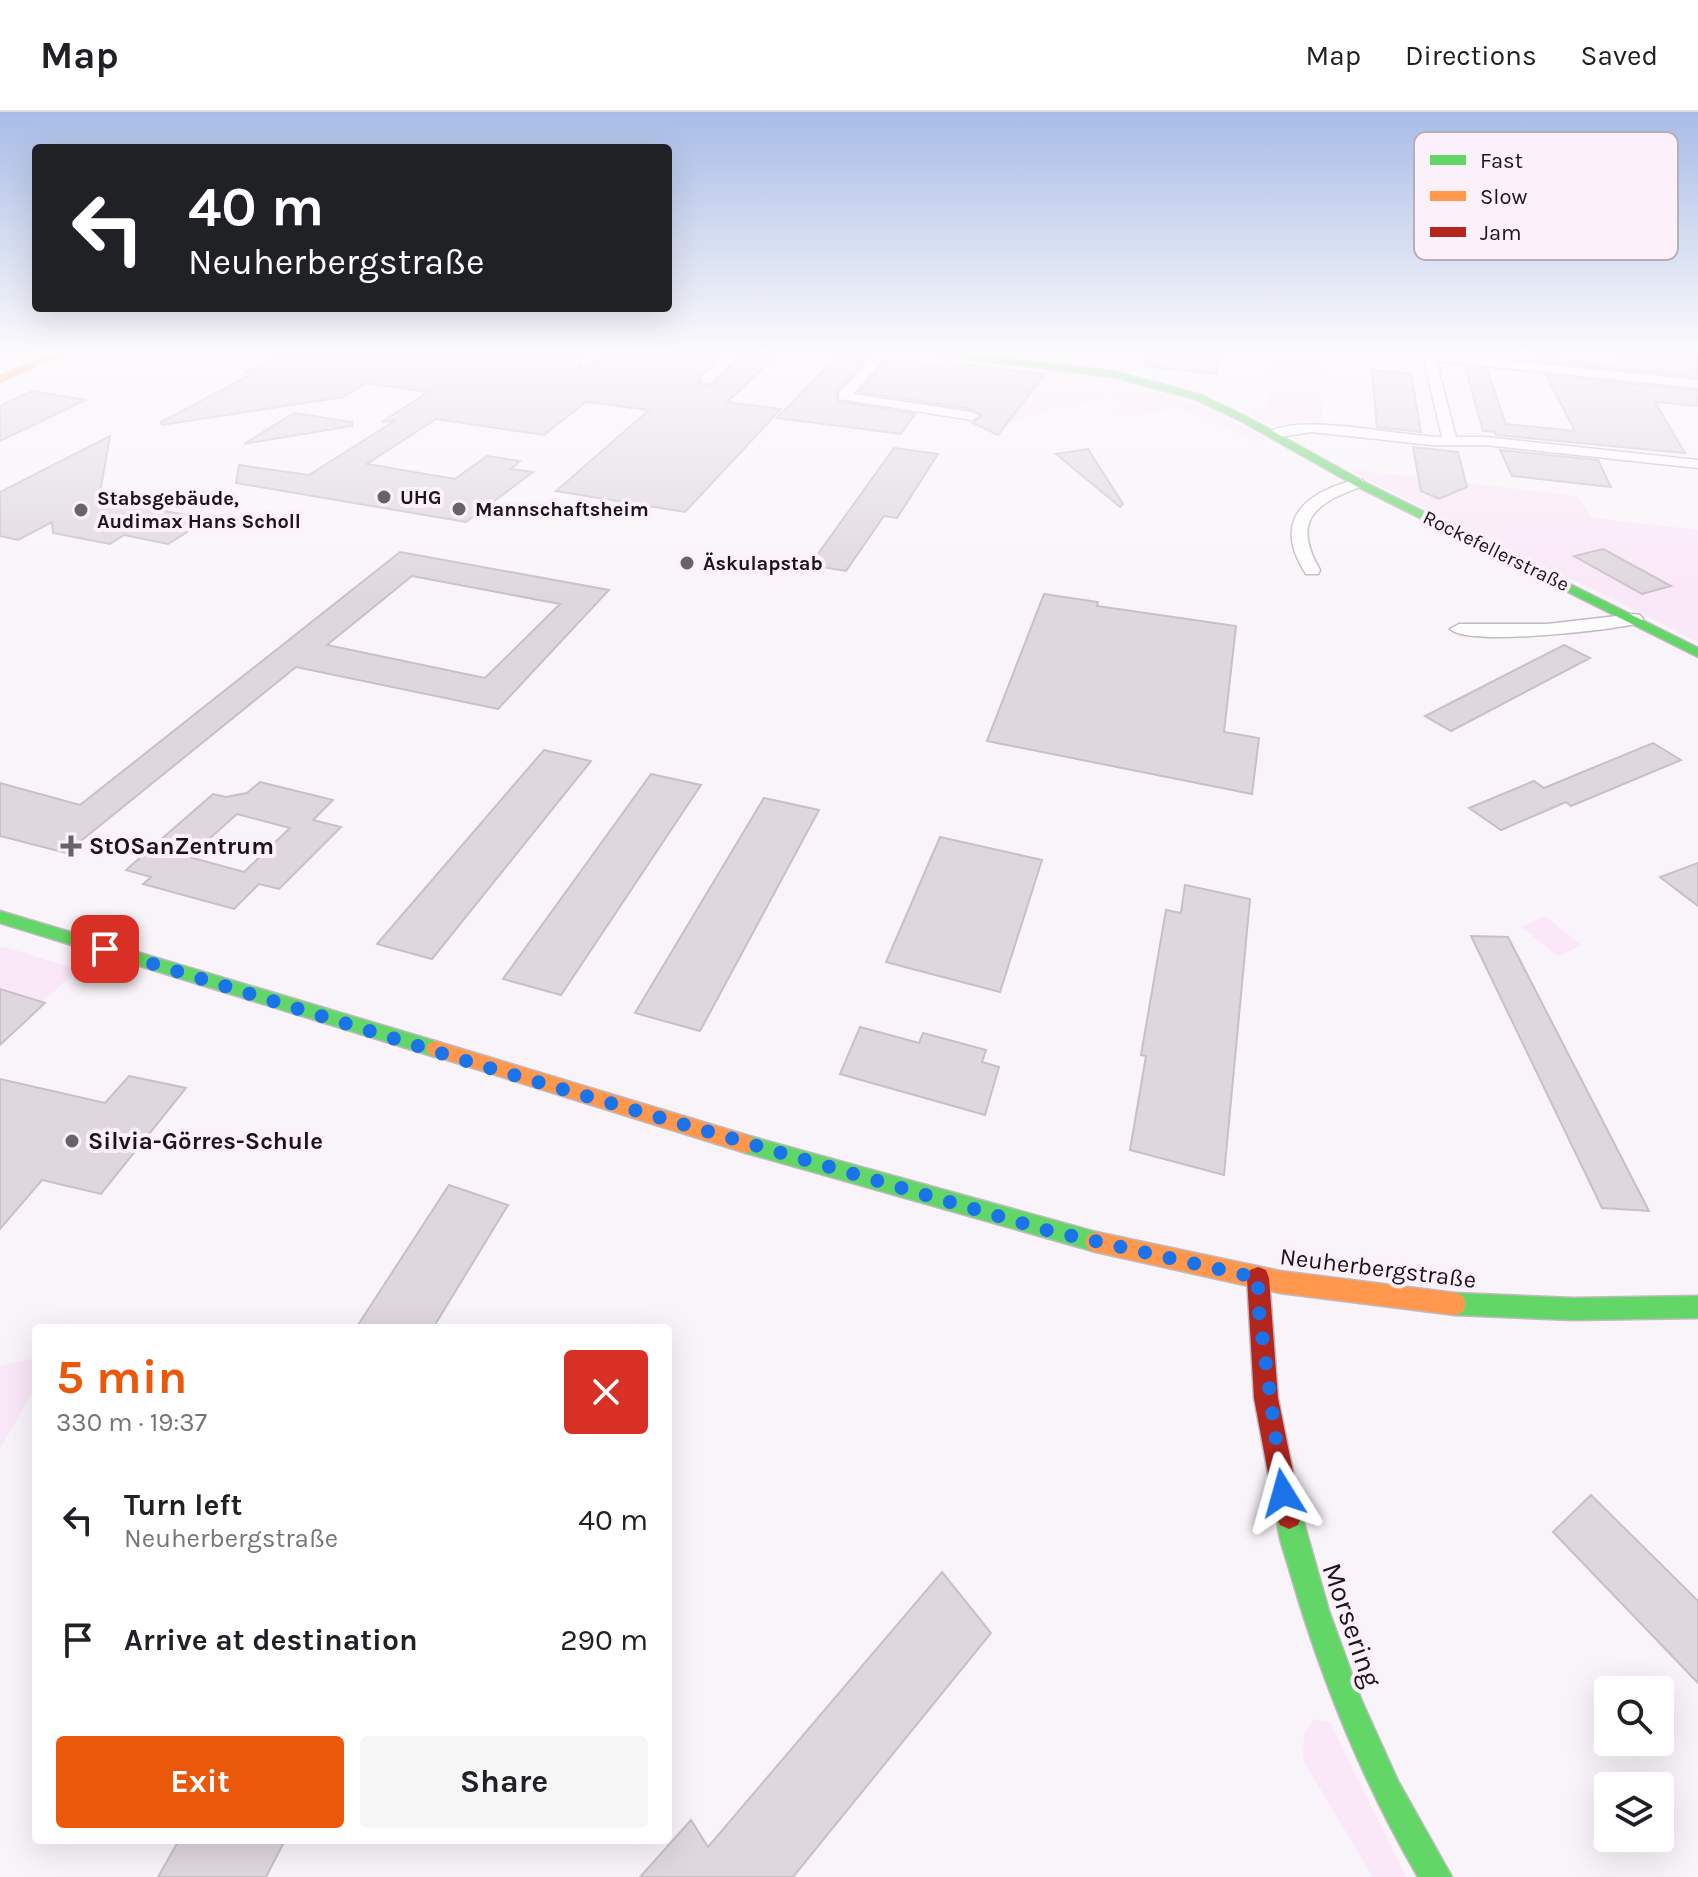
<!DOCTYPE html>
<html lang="en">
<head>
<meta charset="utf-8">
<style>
  :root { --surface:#fff; --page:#f6f6f6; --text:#202124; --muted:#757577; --line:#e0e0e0; --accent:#ea580c }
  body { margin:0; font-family:Karla,sans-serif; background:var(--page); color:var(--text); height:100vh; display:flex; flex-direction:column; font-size:30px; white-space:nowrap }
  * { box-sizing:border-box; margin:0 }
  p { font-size:26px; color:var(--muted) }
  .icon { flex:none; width:44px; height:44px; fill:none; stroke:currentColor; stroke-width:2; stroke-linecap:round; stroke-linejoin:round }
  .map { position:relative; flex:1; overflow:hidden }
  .details { position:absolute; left:32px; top:1212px; width:640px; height:520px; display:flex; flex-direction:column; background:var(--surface); border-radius:8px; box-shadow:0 8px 32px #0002 }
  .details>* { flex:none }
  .hud { position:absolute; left:32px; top:32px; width:640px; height:168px; border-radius:8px; box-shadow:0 8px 32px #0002; background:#202124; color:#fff; overflow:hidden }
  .buttons { position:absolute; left:1594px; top:1564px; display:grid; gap:16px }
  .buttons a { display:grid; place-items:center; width:80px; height:80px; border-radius:8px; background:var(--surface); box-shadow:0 8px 32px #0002; font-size:40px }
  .pin { position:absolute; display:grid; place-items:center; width:68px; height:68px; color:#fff; margin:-34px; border-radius:16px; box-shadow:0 4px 12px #0006 }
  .me { position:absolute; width:88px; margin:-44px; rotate:352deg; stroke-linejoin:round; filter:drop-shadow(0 0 6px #0008) }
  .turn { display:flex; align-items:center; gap:28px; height:168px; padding:0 24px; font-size:36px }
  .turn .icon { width:104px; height:104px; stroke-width:2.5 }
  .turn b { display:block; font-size:56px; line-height:68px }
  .round { display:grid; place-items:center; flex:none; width:84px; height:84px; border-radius:8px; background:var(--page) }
  .head { display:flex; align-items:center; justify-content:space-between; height:136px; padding:0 24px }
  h1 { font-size:48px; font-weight:700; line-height:60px; color:var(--accent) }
  .button { display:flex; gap:16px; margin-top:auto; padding:16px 24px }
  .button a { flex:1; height:92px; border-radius:8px; background:var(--accent); color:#fff; font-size:32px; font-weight:700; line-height:92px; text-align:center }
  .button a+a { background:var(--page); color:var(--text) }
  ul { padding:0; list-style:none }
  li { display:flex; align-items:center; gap:24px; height:120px; padding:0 24px }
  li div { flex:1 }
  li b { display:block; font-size:30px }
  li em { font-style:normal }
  header { display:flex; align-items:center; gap:48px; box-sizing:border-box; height:112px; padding:0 40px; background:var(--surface); border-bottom:2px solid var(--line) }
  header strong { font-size:38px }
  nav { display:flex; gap:44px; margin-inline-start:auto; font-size:28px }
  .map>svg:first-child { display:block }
  .green { fill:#fae7f7 }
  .building { fill:#ded7dd; stroke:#c7c0c6; stroke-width:2; fill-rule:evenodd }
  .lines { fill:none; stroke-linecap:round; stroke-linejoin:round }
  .street-casing { stroke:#c1bac0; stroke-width:3 }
  .fast-casing { stroke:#c1bac0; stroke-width:3 }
  .slow-casing { stroke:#c1bac0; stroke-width:3 }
  .jam-casing { stroke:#c1bac0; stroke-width:3 }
  .street { fill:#fefdfe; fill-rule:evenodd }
  .fast { fill:#63d668; fill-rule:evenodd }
  .slow { fill:#ff974d; fill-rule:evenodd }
  .jam { fill:#b3261e; fill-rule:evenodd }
  .route { stroke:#1a73e8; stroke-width:14; stroke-dasharray:0 25.2 }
  .poi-dot { fill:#6a6269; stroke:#fcf1fa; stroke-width:3 }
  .labels { text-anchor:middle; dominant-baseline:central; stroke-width:8; stroke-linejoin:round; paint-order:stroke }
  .far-poi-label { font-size:20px; font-weight:bold; fill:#1d131b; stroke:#fcf1fa; text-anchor:start }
  .far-street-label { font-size:20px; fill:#1d131b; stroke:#fcf1fa }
  .poi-label { font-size:24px; font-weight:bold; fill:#1d131b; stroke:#fcf1fa; text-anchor:start }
  .street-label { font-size:24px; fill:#1d131b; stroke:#fcf1fa }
  .near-street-label { font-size:28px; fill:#1d131b; stroke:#fcf1fa }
  .key { fill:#fcf1fa; stroke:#b9aeb7; stroke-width:2 }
  .key-label { font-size:22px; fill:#1d131b }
</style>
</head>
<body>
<header>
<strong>Map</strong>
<nav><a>Map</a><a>Directions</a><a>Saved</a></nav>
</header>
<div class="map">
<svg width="1698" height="1765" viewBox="0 0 1698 1765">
  <rect width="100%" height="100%" fill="#f9f4f9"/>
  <!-- green -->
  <path class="green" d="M 888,240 L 910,245 L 920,244 L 920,248 L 925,249 L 924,253 L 939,266 L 1031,280 L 1037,273 L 1038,262 L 1049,259 C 1135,269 1190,284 1266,327 L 1254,329 L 1181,296 L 1122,305 L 1105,297 L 1121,292 L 1106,285 L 1068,296 L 1063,294 L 987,318 L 1028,287 L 1030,281 L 874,277 L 867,285 L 854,282 L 853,278 L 863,279 L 892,245 L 885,243 Z
    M 1271,240 L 1322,240 L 1322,311 L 1303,309 L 1274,313 L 1248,301 L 1255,294 L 1266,295 Z
    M 1356,358 L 1577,384 L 1593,406 L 1698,418 L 1698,530 C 1584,471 1467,419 1354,361 Z
    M 1545,804 L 1581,833 L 1558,844 L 1521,815 Z
    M 5,835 L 78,858 L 42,890 L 0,877 L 0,836 Z
    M 36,1246 L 36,1274 L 0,1337 L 0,1254 Z
    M 1315,1607 L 1330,1610 L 1406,1765 L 1373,1765 L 1303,1648 L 1304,1621 Z"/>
  <!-- building -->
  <path class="building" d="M 286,240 L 587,240 L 579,247 L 582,256 L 592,255 L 609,240 L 725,240 L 700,263 L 699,271 L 702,274 L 712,273 L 746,240 L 780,240 L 727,290 L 781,297 L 685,400 L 556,379 L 649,298 L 586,290 L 544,323 L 436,307 L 367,352 L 455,367 L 487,344 L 520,349 L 511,357 L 533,360 L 466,410 L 236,371 L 239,353 L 309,363 L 396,308 L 382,310 L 428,280 L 366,271 L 343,285 L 162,313 L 161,310 L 254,261 L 246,260 Z
    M 841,240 L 869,244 L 837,279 L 837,289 L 915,302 L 901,322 L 777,306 Z
    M 1145,240 L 1222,240 L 1216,262 L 1145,254 Z
    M 1534,240 L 1561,240 L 1564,248 L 1614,252 L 1614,240 L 1698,240 L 1698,265 L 1539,249 Z
    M 888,247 L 941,255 L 941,250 L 1045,262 L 998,323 L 973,311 L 982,303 L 972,297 L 859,280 Z
    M 1465,255 L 1487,257 L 1506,312 L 1575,319 L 1546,263 L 1698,279 L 1698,294 L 1655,290 L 1685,341 L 1496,323 L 1495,320 L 1483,319 Z
    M 1372,258 L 1411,262 L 1421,320 L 1377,315 Z
    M 32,279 L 86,288 L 0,329 L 0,294 Z
    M 294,301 L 352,310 L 352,314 L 244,332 Z
    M 110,324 L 99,387 L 208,407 L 168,432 L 124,423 L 110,432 L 53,421 L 52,410 L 18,428 L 0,424 L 0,380 Z
    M 1413,335 L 1458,340 L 1467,375 L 1439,387 L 1421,379 Z
    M 894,336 L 938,342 L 897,406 L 884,404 L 846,459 L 810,453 Z
    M 1088,337 L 1123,392 L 1120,395 L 1056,342 Z
    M 1500,338 L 1598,348 L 1611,375 L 1512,364 Z
    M 1603,437 L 1671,474 L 1642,482 L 1574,444 Z
    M 400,440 L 609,478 L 498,597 L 296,555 L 66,741 L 0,724 L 0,671 L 80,693 ZM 412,464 L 560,492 L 485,566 L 327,533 Z
    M 1044,482 L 1098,490 L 1097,494 L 1236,514 L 1224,620 L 1259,626 L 1252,682 L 987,629 Z
    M 1564,533 L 1590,546 L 1451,619 L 1425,604 Z
    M 1653,631 L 1681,648 L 1571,694 L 1566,690 L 1501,718 L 1469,696 L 1534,669 L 1544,676 Z
    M 544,638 L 591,649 L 432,847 L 377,832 Z
    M 651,662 L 701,673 L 561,883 L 503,867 Z
    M 260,670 L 333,688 L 313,708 L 341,715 L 279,777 L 259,772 L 234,797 L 143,772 L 151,765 L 126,758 L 213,682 L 226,685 L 247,681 ZM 237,702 L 290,716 L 244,760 L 189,745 Z
    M 764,686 L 819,698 L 700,919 L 635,901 Z
    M 940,725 L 1042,748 L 1000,880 L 886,850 Z
    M 1698,751 L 1698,794 L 1660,765 Z
    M 1185,773 L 1250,787 L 1224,1063 L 1130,1038 L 1146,944 L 1141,943 L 1166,798 L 1181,801 Z
    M 1471,824 L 1508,825 L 1649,1099 L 1602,1096 Z
    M 0,877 L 45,891 L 0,933 Z
    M 860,915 L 919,931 L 923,921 L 986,938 L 982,950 L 999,955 L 985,1003 L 840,962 Z
    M 129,964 L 186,976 L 101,1082 L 42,1068 L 0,1117 L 0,967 L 105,991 Z
    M 449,1073 L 508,1093 L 433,1216 L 356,1216 Z
    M 1591,1383 L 1698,1489 L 1698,1571 L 1553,1420 Z
    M 942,1460 L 991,1521 L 793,1765 L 640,1765 L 691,1708 L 708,1735 Z
    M 179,1728 L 285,1728 L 266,1765 L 158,1765 Z"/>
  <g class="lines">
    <!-- street casing -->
    <g class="street-casing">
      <path id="street" d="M 592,240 L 606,240 L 590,253 L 582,253 L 582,247 Z
        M 730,240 L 743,240 L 710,271 L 702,271 L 702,265 Z
        M 877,240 L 890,240 L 853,282 L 972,300 L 979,304 L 972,308 L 839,287 L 839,281 Z
        M 1422,240 L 1698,268 L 1698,276 L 1436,249 L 1456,325 L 1485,325 L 1698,348 L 1698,356 L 1485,333 L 1431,333 L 1312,320 L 1273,326 L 1266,322 C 1296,299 1401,325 1442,325 Z
        M 1358,367 L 1363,368 L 1363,374 C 1315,391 1291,408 1320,458 L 1318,462 L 1306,462 C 1271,408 1305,380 1358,367 Z
        M 1634,502 L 1640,503 L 1643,507 L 1640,511 C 1612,518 1468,535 1450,517 L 1459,512 L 1547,512 Z"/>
    </g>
    <!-- fast casing -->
    <g class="fast-casing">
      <path id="fast" d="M 917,240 L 943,240 L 1114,259 L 1201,283 L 1249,306 L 1366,371 L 1698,536 L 1698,545 L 1358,375 L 1243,310 L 1195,287 L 1113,265 Z
        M 0,799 L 435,929 L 442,932 L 444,937 L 442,942 L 435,945 L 0,811 Z
        M 746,1023 L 1096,1120 L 1104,1123 L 1107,1130 L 1104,1137 L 1096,1140 L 746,1041 L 739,1038 L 736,1032 L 739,1026 Z
        M 1455,1181 L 1573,1186 L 1698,1184 L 1698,1206 L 1573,1208 L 1455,1203 L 1447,1200 L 1444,1192 L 1447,1184 Z
        M 1289,1391 L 1298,1395 L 1302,1404 L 1329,1499 L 1361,1587 L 1398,1669 L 1452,1765 L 1418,1765 C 1362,1669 1321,1567 1290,1460 C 1285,1441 1272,1413 1280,1395 Z"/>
    </g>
    <!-- slow casing -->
    <g class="slow-casing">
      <path id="slow" d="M 56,240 L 67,240 L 0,270 L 0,264 Z
        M 435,929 L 746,1023 L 753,1026 L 756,1032 L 753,1038 L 746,1041 L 428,942 L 426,937 L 428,932 Z
        M 1096,1120 L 1280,1159 L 1455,1181 L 1463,1184 L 1466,1192 L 1463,1200 L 1455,1203 L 1280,1181 L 1096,1140 L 1088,1137 L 1085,1130 L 1088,1123 Z"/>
    </g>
    <!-- jam casing -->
    <g class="jam-casing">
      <path id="jam" d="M 1258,1155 L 1266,1158 L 1269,1166 L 1278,1286 L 1302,1404 L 1298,1413 L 1289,1417 L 1280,1413 L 1276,1404 L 1254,1286 L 1247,1166 L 1250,1158 Z"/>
    </g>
    <!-- street -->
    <use href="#street" class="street"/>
    <!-- fast -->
    <use href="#fast" class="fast"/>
    <!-- slow -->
    <use href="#slow" class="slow"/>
    <!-- jam -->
    <use href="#jam" class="jam"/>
  </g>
  <!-- sky -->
  <linearGradient id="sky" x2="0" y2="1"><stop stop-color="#a8bce6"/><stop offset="0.49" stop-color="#fcfafc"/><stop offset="1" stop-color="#fcfafc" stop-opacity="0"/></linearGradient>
  <rect width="1698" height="487" fill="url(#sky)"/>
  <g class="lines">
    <!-- route -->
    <path class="route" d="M 105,837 L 476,952 L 1046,1118 L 1258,1166 L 1258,1192 L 1283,1381"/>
  </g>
  <!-- markers -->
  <g class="poi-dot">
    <circle cx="384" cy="385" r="8"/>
    <circle cx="459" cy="397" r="8"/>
    <circle cx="81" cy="398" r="8"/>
    <circle cx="687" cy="451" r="8"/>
    <path d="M67 722h8v8h8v8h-8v8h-8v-8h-8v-8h8z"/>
    <circle cx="72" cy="1029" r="8"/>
  </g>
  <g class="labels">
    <!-- far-poi labels -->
    <g class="far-poi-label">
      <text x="400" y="385">UHG</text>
      <text x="97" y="386">Stabsgebäude,<tspan x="97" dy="23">Audimax Hans Scholl</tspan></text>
      <text x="475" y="397">Mannschaftsheim</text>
      <text x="703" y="451">Äskulapstab</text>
    </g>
    <!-- far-street labels -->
    <g class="far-street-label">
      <text transform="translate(1496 439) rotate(26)">Rockefellerstraße</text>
    </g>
    <!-- poi labels -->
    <g class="poi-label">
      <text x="89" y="734">StOSanZentrum</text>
      <text x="88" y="1029">Silvia-Görres-Schule</text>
    </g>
    <!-- street labels -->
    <g class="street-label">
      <text transform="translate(1378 1156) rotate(7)">Neuherbergstraße</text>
    </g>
    <!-- near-street labels -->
    <g class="near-street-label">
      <text transform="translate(1352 1513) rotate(71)">Morsering</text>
    </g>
  </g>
  <!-- legend -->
  <rect x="1414" y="20" width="264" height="128" rx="12" class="key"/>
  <rect x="1430" y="43" width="36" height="10" fill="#63d668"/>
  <rect x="1430" y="79" width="36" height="10" fill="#ff974d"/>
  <rect x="1430" y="115" width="36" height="10" fill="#b3261e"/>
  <g class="key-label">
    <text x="1480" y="56">Fast</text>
    <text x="1480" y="92">Slow</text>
    <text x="1480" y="128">Jam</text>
  </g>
</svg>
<div class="buttons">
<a><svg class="icon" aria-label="search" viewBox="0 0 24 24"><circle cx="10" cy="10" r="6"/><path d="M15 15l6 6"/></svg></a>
<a><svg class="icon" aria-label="layers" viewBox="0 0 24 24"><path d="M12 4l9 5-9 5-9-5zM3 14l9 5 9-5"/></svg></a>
</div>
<div class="pin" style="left:105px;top:837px;background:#d93025"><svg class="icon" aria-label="arrive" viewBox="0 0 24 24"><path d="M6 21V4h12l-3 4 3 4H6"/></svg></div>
<svg class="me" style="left:1283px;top:1381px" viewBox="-20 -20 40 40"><path d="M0-17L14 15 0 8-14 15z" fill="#1a73e8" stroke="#fff" stroke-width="4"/></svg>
<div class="hud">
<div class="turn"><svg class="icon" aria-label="left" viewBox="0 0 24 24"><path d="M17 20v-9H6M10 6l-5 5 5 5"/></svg><div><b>40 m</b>Neuherbergstraße</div></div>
</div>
<section class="details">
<div class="head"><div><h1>5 min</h1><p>330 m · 19:37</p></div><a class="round" style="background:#d93025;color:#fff"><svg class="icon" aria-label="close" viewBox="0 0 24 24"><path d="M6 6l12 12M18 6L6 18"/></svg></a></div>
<ul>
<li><svg class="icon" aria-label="left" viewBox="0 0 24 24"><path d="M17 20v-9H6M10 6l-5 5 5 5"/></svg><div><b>Turn left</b><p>Neuherbergstraße</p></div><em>40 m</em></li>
<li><svg class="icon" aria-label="arrive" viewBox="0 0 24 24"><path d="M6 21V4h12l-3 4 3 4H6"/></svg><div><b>Arrive at destination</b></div><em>290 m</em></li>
</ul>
<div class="button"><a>Exit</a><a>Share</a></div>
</section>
</div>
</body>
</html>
